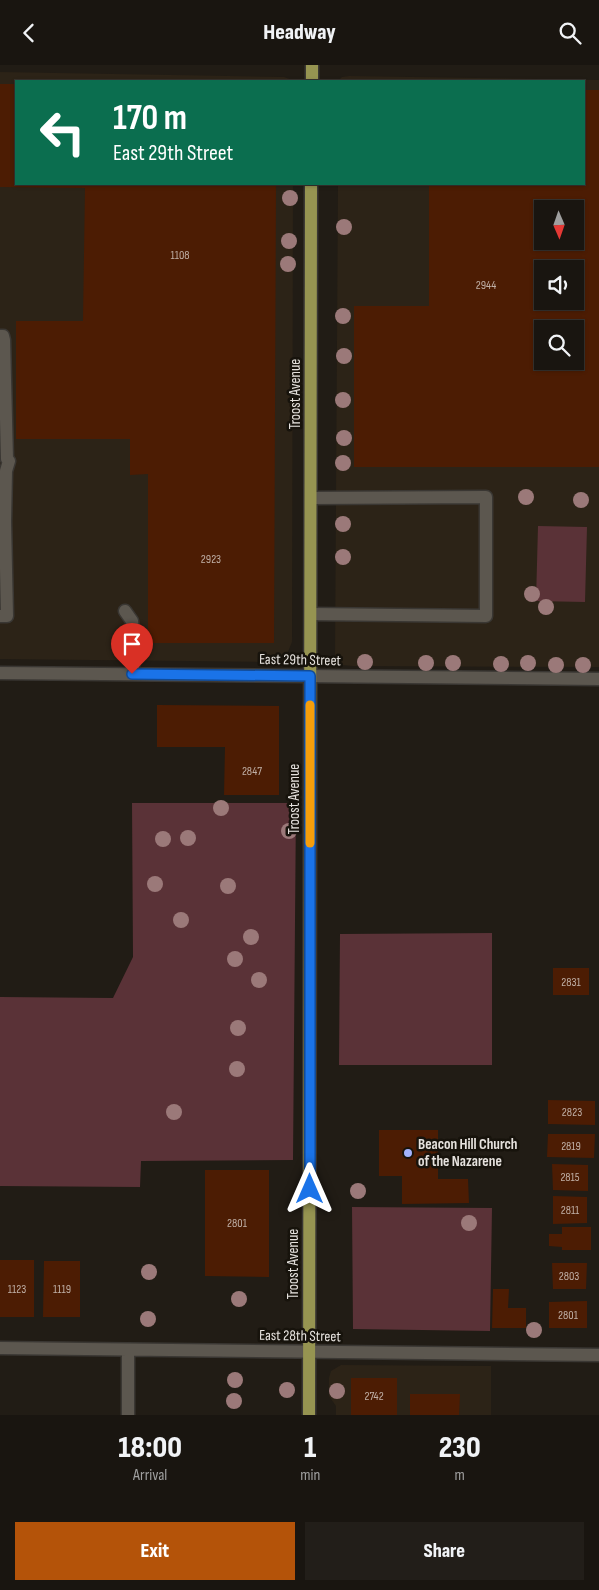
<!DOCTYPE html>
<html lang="en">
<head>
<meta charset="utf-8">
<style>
  :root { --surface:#191510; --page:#221e19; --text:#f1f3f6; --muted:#9f9f9f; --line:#373430; --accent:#b45309 }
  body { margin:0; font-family:"Sofia Sans Condensed",sans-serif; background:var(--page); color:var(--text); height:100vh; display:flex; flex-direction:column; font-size:19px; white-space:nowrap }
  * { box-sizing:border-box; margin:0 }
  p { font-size:16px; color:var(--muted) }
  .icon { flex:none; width:28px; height:28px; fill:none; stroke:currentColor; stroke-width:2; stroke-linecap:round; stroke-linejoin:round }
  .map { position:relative; height:1350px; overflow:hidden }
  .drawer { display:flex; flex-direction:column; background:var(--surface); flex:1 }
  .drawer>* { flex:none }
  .top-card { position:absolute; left:15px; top:15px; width:570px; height:105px; border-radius:0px; box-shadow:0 1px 4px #0004,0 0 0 1px var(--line); background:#0b6e4f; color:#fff; overflow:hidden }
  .needle { width:32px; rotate:178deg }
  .controls { position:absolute; left:534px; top:135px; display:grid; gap:10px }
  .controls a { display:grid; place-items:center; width:50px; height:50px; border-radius:0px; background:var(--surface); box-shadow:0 1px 4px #0004,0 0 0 1px var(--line); font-size:25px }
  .pin { position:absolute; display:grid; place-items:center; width:42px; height:42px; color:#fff; margin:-51px -21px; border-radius:50% 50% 50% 0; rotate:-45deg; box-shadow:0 0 5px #0007 }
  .pin .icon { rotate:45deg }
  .me { position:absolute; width:55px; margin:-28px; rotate:0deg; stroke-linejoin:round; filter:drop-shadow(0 0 4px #0008) }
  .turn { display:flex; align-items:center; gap:18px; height:105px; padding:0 15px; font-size:22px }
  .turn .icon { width:65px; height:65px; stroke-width:2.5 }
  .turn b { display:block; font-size:35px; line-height:42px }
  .eta { display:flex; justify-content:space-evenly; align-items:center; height:85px; text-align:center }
  .eta b { font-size:30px; font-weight:800; line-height:35px }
  .cta { display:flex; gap:10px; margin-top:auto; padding:10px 15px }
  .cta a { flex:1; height:58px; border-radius:0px; background:var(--accent); color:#fff; font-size:20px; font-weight:800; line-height:58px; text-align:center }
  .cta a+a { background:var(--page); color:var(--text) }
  header { display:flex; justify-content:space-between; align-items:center; height:65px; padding:0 15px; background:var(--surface); font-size:22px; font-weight:800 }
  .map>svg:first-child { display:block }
  .built { fill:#2c2317; fill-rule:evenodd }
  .green { fill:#5a3237 }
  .building { fill:#4c1c03; fill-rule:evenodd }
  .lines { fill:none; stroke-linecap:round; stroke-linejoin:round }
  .minor-casing { stroke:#3a3733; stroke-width:15 }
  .major-casing { stroke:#3a3733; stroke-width:15 }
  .minor { stroke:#5c574f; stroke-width:12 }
  .major { stroke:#969451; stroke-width:12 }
  .tree { fill:#9b7979 }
  .route-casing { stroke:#114b97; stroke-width:12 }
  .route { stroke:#1a73e8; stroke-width:9 }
  .slow { stroke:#f59e0b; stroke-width:9 }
  .poi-dot { fill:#a3b2fd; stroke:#17130c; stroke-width:2 }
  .labels { text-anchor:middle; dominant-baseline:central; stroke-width:5; stroke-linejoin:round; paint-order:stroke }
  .number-label { font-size:12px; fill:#c0b0a7 }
  .street-label { font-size:15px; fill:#e6e2de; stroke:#17130c }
  .poi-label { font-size:15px; font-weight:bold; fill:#e6e2de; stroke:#17130c; text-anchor:start }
</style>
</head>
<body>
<header><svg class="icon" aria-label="back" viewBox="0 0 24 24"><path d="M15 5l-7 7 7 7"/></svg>Headway<svg class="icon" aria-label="search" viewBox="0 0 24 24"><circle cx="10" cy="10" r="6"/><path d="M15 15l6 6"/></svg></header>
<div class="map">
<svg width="599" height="1350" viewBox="0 0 599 1350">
  <rect width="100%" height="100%" fill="#211c15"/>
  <!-- built -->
  <path class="built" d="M 0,7 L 284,12 L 295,16 L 16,16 L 16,119 L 293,119 L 292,577 L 287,589 L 273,597 L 0,594 Z
    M 349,11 L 599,15 L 599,602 L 353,601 L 342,600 L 335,591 L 338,119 L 584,119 L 584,16 L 338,16 L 342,12 ZM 542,144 L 575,144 L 575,176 L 542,176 ZM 542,204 L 575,204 L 575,236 L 542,236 ZM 542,264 L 575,264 L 575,296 L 542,296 Z
    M 341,1300 L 491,1301 L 491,1350 L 336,1350 L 336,1341 L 329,1331 L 329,1313 L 331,1306 Z"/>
  <!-- green -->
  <path class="green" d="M 538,461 L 587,462 L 585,537 L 536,536 Z
    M 132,738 L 296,738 L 293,1095 L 141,1096 L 140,1122 L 0,1121 L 0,932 L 113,933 L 133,892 Z
    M 492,868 L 492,1000 L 339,1000 L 340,869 Z
    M 352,1142 L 492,1143 L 490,1266 L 353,1264 Z"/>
  <!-- building -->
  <path class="building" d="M 0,19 L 16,19 L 16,119 L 276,119 L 274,578 L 148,578 L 148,409 L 130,410 L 130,374 L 16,374 L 16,256 L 83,256 L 85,123 L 0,122 Z
    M 584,25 L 599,25 L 599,402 L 354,402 L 354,241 L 429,241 L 429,119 L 584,119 ZM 542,144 L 575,144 L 575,176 L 542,176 ZM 542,204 L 575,204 L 575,236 L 542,236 ZM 542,264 L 575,264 L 575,296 L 542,296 Z
    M 157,640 L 279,641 L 279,730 L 224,730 L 225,682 L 157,682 Z
    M 553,903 L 589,903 L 589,930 L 553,930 Z
    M 548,1035 L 595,1036 L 595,1060 L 548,1059 Z
    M 379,1065 L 438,1065 L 438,1114 L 468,1114 L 469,1138 L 402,1139 L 402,1111 L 379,1111 Z
    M 548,1069 L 595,1069 L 594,1093 L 547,1092 Z
    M 552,1099 L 588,1100 L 588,1126 L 553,1125 Z
    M 205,1105 L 269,1105 L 269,1212 L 205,1211 Z
    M 553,1131 L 587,1132 L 587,1158 L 553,1159 Z
    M 562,1162 L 591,1162 L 591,1185 L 562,1185 L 562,1182 L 549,1181 L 549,1169 L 562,1169 Z
    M 0,1195 L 34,1195 L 34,1252 L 0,1252 Z
    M 44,1196 L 80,1196 L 80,1252 L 43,1252 Z
    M 552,1198 L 587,1198 L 586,1224 L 553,1224 Z
    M 493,1224 L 509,1224 L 508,1243 L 526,1243 L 526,1263 L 492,1263 Z
    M 587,1236 L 587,1263 L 549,1263 L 549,1237 Z
    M 351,1313 L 397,1313 L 397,1350 L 351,1350 Z
    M 410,1329 L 460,1329 L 459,1350 L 410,1350 Z"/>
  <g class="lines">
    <!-- minor casing -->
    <g class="minor-casing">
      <path id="minor" d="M 0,271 L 3,271 L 4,275 L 7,394 L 9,396 L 6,406 L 5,457 L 7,551 L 0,551
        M 125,546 L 132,556 L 133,565 L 133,609
        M 311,549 L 486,551 L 486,432 L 311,433
        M 0,608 L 599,614
        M 0,1283 L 599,1290
        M 128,1285 L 128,1350"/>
    </g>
    <!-- major casing -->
    <g class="major-casing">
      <path id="major" d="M 312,0 L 312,16
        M 309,1350 L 311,119"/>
    </g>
    <!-- minor -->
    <use href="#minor" class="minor"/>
    <!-- major -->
    <use href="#major" class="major"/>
  </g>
  <!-- trees -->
  <g class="tree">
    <circle cx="290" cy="133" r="8"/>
    <circle cx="344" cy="162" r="8"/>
    <circle cx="289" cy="176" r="8"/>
    <circle cx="288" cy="199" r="8"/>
    <circle cx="343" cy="251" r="8"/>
    <circle cx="344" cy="291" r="8"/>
    <circle cx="343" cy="335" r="8"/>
    <circle cx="344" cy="373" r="8"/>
    <circle cx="343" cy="398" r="8"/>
    <circle cx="526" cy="432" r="8"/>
    <circle cx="581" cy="435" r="8"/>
    <circle cx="343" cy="459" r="8"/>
    <circle cx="343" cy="492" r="8"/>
    <circle cx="532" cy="529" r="8"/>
    <circle cx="546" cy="542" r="8"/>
    <circle cx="365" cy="597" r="8"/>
    <circle cx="426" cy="598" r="8"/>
    <circle cx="453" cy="598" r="8"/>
    <circle cx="528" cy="598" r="8"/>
    <circle cx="501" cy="599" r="8"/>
    <circle cx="556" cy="600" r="8"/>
    <circle cx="583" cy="600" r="8"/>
    <circle cx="221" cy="743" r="8"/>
    <circle cx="289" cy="766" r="8"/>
    <circle cx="188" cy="773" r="8"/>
    <circle cx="163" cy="774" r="8"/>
    <circle cx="155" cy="819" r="8"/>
    <circle cx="228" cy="821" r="8"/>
    <circle cx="181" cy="855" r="8"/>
    <circle cx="251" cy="872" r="8"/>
    <circle cx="235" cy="894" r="8"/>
    <circle cx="259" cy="915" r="8"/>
    <circle cx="238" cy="963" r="8"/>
    <circle cx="237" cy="1004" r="8"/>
    <circle cx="174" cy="1047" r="8"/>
    <circle cx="358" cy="1126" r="8"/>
    <circle cx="469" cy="1158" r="8"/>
    <circle cx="149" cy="1207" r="8"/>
    <circle cx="239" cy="1234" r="8"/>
    <circle cx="148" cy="1254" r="8"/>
    <circle cx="534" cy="1265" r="8"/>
    <circle cx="235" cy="1315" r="8"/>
    <circle cx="287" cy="1325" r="8"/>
    <circle cx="337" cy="1326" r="8"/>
    <circle cx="234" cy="1336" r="8"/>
  </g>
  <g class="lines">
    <!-- route casing -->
    <g class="route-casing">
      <path id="route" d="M 132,609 L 310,611 L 310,1124"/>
    </g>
    <!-- route -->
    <use href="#route" class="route"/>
    <!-- slow -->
    <path class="slow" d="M 310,778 L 310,640"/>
  </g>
  <!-- markers -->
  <circle class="poi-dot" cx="408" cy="1088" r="5"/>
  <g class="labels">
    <!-- number labels -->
    <g class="number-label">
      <text x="180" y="190">1108</text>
      <text x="486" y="220">2944</text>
      <text x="211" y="494">2923</text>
      <text x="252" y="706">2847</text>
      <text x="571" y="917">2831</text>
      <text x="572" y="1047">2823</text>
      <text x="571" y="1081">2819</text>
      <text x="570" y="1112">2815</text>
      <text x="570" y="1145">2811</text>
      <text x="237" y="1158">2801</text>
      <text x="569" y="1211">2803</text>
      <text x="17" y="1224">1123</text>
      <text x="62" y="1224">1119</text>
      <text x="568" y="1250">2801</text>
      <text x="374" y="1331">2742</text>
    </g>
    <!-- street labels -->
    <g class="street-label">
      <text transform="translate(295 329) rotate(-90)">Troost Avenue</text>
      <text transform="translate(300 595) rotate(1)">East 29th Street</text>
      <text transform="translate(294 734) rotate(-90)">Troost Avenue</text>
      <text transform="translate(293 1199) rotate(-90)">Troost Avenue</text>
      <text transform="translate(300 1271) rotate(1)">East 28th Street</text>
    </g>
    <!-- poi labels -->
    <g class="poi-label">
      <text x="418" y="1079">Beacon Hill Church<tspan x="418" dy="17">of the Nazarene</tspan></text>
    </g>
  </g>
</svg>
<div class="controls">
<a><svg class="needle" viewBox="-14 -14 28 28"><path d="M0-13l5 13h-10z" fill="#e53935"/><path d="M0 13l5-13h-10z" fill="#9f9f9f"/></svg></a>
<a><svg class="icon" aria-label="sound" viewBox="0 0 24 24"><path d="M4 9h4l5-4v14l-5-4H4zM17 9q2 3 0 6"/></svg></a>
<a><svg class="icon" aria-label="search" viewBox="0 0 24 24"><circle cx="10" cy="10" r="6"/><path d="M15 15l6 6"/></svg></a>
</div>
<div class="pin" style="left:132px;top:609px;background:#d93025"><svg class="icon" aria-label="arrive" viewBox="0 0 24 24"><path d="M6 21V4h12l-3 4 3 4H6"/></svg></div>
<svg class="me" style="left:310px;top:1124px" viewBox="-20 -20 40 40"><path d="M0-17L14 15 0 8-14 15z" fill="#1a73e8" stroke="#fff" stroke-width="4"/></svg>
<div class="top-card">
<div class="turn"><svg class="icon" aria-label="left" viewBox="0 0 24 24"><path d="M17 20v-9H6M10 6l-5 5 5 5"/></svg><div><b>170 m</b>East 29th Street</div></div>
</div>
</div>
<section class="drawer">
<div class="eta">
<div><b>18:00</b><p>Arrival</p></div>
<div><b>1</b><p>min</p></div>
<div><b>230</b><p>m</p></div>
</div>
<div class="cta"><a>Exit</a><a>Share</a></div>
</section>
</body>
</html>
